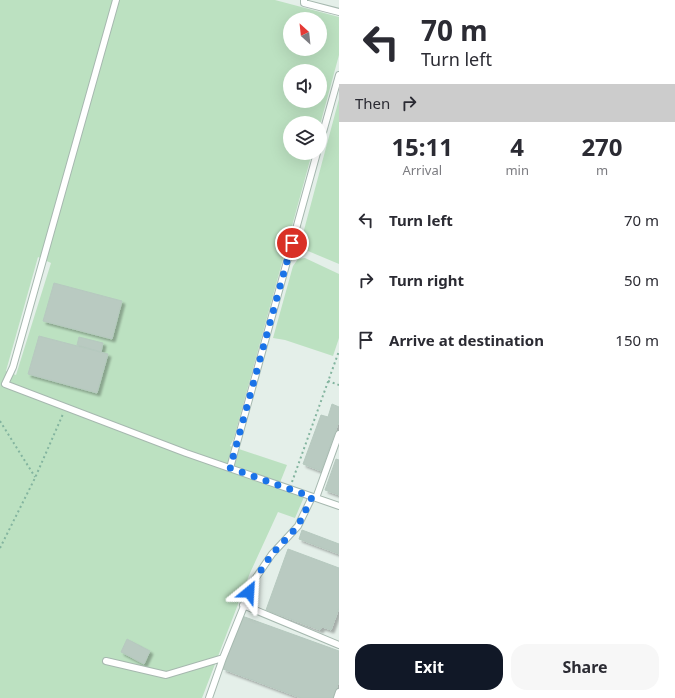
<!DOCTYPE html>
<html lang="en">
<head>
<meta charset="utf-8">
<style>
  :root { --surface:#fff; --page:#f7f7f7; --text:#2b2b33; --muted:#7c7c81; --accent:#111827 }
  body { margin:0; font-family:"Noto Sans",sans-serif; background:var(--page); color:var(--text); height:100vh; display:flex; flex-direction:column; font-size:15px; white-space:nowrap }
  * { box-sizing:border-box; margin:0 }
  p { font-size:13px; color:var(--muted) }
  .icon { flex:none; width:22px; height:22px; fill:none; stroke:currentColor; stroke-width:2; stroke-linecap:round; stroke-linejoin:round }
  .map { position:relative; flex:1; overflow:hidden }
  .panel { display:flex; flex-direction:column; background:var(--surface); width:336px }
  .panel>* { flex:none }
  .top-card { background:#fff; color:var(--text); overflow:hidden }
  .needle { width:26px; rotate:333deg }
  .buttons { position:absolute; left:283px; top:12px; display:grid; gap:8px }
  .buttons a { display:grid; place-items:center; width:44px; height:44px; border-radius:50%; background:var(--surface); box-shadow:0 4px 16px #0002; font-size:20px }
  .pin { position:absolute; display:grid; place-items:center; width:34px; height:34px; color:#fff; margin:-17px; border:2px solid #fff; border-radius:50%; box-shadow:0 1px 4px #0007 }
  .me { position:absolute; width:44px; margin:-22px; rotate:27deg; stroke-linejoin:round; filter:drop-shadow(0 0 3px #0008) }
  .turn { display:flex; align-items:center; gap:14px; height:84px; padding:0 16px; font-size:18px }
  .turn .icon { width:52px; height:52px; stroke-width:2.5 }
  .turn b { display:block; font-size:28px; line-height:34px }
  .then { display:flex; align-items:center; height:38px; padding:0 16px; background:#0003; gap:8px; font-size:15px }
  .eta { display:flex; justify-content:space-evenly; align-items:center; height:68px; text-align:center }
  .eta b { font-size:24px; font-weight:700; line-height:28px }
  .primary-button { display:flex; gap:8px; margin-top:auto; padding:8px 16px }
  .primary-button a { flex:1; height:46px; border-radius:16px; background:var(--accent); color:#fff; font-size:16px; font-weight:700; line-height:46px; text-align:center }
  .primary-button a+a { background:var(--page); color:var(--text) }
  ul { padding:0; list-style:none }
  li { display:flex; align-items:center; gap:12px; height:60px; padding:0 16px }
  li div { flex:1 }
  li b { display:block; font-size:15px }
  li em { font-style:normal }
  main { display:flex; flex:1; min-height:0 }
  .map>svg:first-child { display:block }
  .green { fill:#bce1c1; fill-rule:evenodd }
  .building { fill:#b9cac1; stroke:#b6c9bf; filter:url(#shadow) }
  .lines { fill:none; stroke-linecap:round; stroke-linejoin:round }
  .service-casing { stroke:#a6b8af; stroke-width:8 }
  .path { stroke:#83b49f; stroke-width:2; stroke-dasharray:2 3; stroke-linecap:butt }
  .service { stroke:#fff; stroke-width:6 }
  .route { stroke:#1a73e8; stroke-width:7; stroke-dasharray:0 12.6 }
</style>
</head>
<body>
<main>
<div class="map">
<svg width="339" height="698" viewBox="0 0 339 698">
  <defs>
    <filter id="shadow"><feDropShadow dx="3" dy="3" stdDeviation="1" flood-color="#0004"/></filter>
  </defs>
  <rect width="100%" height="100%" fill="#e4efe9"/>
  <!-- green -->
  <path class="green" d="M 0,0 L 275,0 L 339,17 L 339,55 L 320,125 L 320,123 L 290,123 L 290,153 L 312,153 L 234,438 L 230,446 L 287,465 L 279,485 L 304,497 L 295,518 L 278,512 L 250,573 L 202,698 L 0,698 ZM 290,19 L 320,19 L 320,49 L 290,49 ZM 290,71 L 320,71 L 320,101 L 290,101 ZM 38,257 L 51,263 L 16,375 L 6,371 Z
    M 339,99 L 339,264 L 308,251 L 300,245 Z
    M 305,258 L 339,274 L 339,338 L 333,356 L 285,340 L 273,338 L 293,266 L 298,259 Z"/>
  <!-- building -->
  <path class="building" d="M 54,283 L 122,301 L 112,339 L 43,321 Z
    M 39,336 L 108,354 L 97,393 L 28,374 Z
    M 79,337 L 103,343 L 101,352 L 77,345 Z
    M 332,404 L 339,407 L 339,421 L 321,471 L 303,464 L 321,415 L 328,417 Z
    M 336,459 L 339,460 L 339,495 L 325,490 Z
    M 302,530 L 339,544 L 339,554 L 299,539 Z
    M 288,549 L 339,568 L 339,608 L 331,630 L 322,627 L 320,630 L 266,610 Z
    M 242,616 L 339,651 L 339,681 L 333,698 L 301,698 L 223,669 Z
    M 127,639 L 150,651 L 144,664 L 121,652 Z"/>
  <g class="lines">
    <!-- service casing -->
    <g class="service-casing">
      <path id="service" d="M 116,0 L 13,367 L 5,384 L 186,453 L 339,506
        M 304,0 L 304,3 L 339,12
        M 320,143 L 339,75
        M 230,468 L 317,153
        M 316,498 L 339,434
        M 243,605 L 339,645
        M 106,661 L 166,675 L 223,658 L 255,579 L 272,554 L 298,526 L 312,497
        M 209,698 L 223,658
        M 337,698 L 339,692"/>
    </g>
    <!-- path -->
    <path class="path" d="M 328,381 L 339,385
      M 0,421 L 35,477
      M 292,482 L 339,351
      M 0,548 L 35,478 L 63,414"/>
    <!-- service -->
    <use href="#service" class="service"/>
  </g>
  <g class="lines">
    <!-- route -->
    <path class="route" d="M 249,592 L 255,579 L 272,554 L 298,526 L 312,497 L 230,468 L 292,243"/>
  </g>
</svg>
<div class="buttons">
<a><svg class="needle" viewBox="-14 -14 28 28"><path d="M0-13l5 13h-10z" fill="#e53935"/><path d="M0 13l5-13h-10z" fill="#7c7c81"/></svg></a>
<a><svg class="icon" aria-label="sound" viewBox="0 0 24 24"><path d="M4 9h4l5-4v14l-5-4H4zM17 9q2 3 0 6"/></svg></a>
<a><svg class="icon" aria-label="layers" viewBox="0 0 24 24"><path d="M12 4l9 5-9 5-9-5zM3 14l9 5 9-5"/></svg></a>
</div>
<div class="pin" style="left:292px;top:243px;background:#d93025"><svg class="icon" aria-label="arrive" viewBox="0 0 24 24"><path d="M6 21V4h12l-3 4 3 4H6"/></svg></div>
<svg class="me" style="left:249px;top:592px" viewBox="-20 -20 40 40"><path d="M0-17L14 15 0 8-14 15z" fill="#1a73e8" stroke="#fff" stroke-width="4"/></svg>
</div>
<section class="panel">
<div class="top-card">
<div class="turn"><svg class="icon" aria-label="left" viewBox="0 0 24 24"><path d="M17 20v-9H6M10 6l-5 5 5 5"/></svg><div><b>70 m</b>Turn left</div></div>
<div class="then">Then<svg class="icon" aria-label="right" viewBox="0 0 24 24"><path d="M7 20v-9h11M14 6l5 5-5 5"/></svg></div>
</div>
<div class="eta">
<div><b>15:11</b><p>Arrival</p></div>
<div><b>4</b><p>min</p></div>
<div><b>270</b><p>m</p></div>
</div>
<ul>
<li><svg class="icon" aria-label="left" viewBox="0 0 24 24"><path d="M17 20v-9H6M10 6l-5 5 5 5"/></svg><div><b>Turn left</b></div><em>70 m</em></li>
<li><svg class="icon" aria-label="right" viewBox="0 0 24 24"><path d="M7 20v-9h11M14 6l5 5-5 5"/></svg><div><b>Turn right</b></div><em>50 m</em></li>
<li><svg class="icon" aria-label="arrive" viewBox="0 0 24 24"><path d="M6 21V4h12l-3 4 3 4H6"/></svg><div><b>Arrive at destination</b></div><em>150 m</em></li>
</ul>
<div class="primary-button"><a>Exit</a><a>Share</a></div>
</section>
</main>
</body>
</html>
